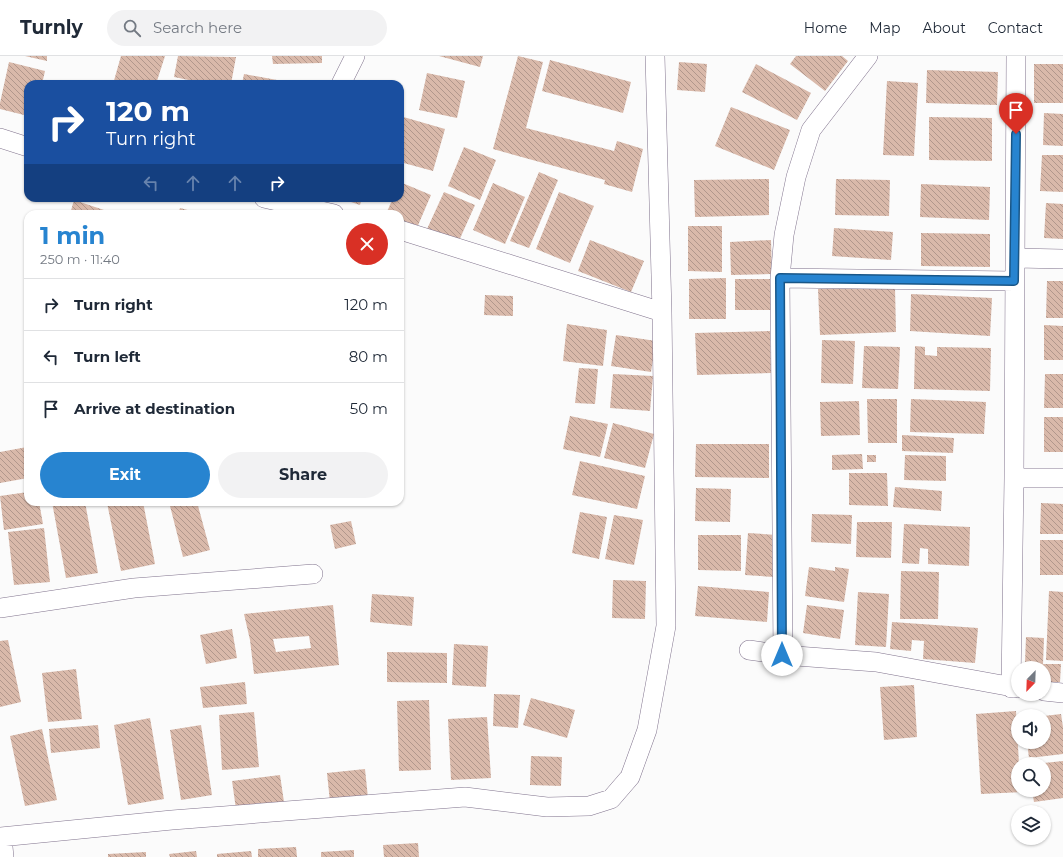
<!DOCTYPE html>
<html lang="en">
<head>
<meta charset="utf-8">
<style>
  :root { --surface:#fff; --page:#f2f2f3; --text:#1f2937; --muted:#747a83; --line:#e0e1e3; --accent:#2784d0 }
  body { margin:0; font-family:Montserrat,sans-serif; background:var(--page); color:var(--text); height:100vh; display:flex; flex-direction:column; font-size:15px; white-space:nowrap }
  * { box-sizing:border-box; margin:0 }
  p { font-size:13px; color:var(--muted) }
  .icon { flex:none; width:22px; height:22px; fill:none; stroke:currentColor; stroke-width:2; stroke-linecap:round; stroke-linejoin:round }
  .map { position:relative; flex:1; overflow:hidden }
  .details { position:absolute; left:24px; top:154px; width:380px; height:296px; display:flex; flex-direction:column; background:var(--surface); border-radius:12px; box-shadow:0 1px 3px #0004 }
  .details>* { flex:none }
  .guide { position:absolute; left:24px; top:24px; width:380px; height:122px; border-radius:12px; box-shadow:0 1px 3px #0004; background:#1a4fa0; color:#fff; overflow:hidden }
  .needle { width:26px; rotate:203deg }
  .fabs { position:absolute; left:1011px; top:605px; display:grid; gap:8px }
  .fabs a { display:grid; place-items:center; width:40px; height:40px; border-radius:50%; background:var(--surface); box-shadow:0 1px 3px #0004; font-size:20px }
  .pin { position:absolute; display:grid; place-items:center; width:34px; height:34px; color:#fff; margin:-41px -17px; border-radius:50% 50% 50% 0; rotate:-45deg; box-shadow:0 0 4px #0007 }
  .pin .icon { rotate:45deg }
  .me { position:absolute; width:44px; margin:-22px; rotate:0deg; stroke-linejoin:round; filter:drop-shadow(0 0 3px #0008) }
  .turn { display:flex; align-items:center; gap:14px; height:84px; padding:0 16px; font-size:18px }
  .turn .icon { width:52px; height:52px; stroke-width:2.5 }
  .turn b { display:block; font-size:28px; line-height:34px }
  .lanes { display:flex; align-items:center; height:38px; padding:0 16px; background:#0003; justify-content:center; gap:20px; direction:ltr }
  .lanes .off { opacity:.35 }
  .round { display:grid; place-items:center; flex:none; width:42px; height:42px; border-radius:21px; background:var(--page) }
  .summary { display:flex; align-items:center; justify-content:space-between; height:68px; padding:0 16px }
  h1 { font-size:24px; font-weight:700; line-height:30px; color:var(--accent) }
  .action { display:flex; gap:8px; margin-top:auto; padding:8px 16px }
  .action a { flex:1; height:46px; border-radius:24px; background:var(--accent); color:#fff; font-size:16px; font-weight:700; line-height:46px; text-align:center }
  .action a+a { background:var(--page); color:var(--text) }
  ul { padding:0; list-style:none }
  li { display:flex; align-items:center; gap:12px; height:52px; padding:0 16px; border-top:1px solid var(--line) }
  li div { flex:1 }
  li b { display:block; font-size:15px }
  li em { font-style:normal }
  header { display:flex; align-items:center; gap:24px; box-sizing:border-box; height:56px; padding:0 20px; background:var(--surface); border-bottom:1px solid var(--line) }
  header strong { font-size:19px }
  nav { display:flex; gap:22px; margin-inline-start:auto; font-size:14px }
  .search { width:280px; height:36px; background:var(--page); display:flex; align-items:center; gap:10px; box-sizing:border-box; padding:0 14px; border-radius:22px; color:var(--muted); font-size:15px }
  .map>svg:first-child { display:block }
  .building { fill:url(#building-back-hatch); fill-rule:evenodd }
  .lines { fill:none; stroke-linecap:round; stroke-linejoin:round }
  .street-casing { stroke:#80738d; stroke-width:20 }
  .street { stroke:#fff; stroke-width:19 }
  .route-casing { stroke:#195687; stroke-width:10 }
  .route { stroke:#2784d0; stroke-width:7 }
</style>
</head>
<body>
<header>
<strong>Turnly</strong>
<div class="search"><svg class="icon" aria-label="search" viewBox="0 0 24 24"><circle cx="10" cy="10" r="6"/><path d="M15 15l6 6"/></svg>Search here</div>
<nav><a>Home</a><a>Map</a><a>About</a><a>Contact</a></nav>
</header>
<div class="map">
<svg width="1063" height="801" viewBox="0 0 1063 801">
  <defs>
    <pattern id="building-back-hatch" width="6" height="6" patternUnits="userSpaceOnUse"><rect width="6" height="6" fill="#d9b9aa"/><path d="M-1 5l2 2M0 0l6 6M5-1l2 2" fill="none" stroke="#b1978c"/></pattern>
  </defs>
  <rect width="100%" height="100%" fill="#fbfbfb"/>
  <!-- building -->
  <path class="building" d="M 25,0 L 47,0 L 47,5 Z
    M 121,0 L 165,0 L 156,28 L 113,28 Z
    M 178,0 L 236,1 L 231,28 L 208,28 L 174,21 Z
    M 272,0 L 322,0 L 322,7 L 273,8 Z
    M 439,0 L 483,0 L 480,11 Z
    M 518,0 L 543,6 L 526,72 L 614,95 L 617,85 L 643,93 L 632,136 L 604,128 L 605,124 L 493,93 Z
    M 796,0 L 842,0 L 848,5 L 825,35 L 790,8 Z
    M 550,4 L 631,26 L 623,57 L 542,35 Z
    M 9,6 L 45,15 L 42,28 L 28,28 L 28,60 L 0,53 L 0,47 Z
    M 679,6 L 707,8 L 705,36 L 677,34 Z
    M 756,8 L 811,37 L 797,64 L 742,36 Z
    M 1034,8 L 1063,8 L 1063,47 L 1034,47 Z
    M 927,14 L 998,16 L 997,49 L 926,47 Z
    M 427,17 L 465,25 L 457,62 L 419,54 Z
    M 244,18 L 277,24 L 276,28 L 242,28 Z
    M 887,25 L 918,27 L 914,100 L 883,99 Z
    M 731,51 L 790,74 L 774,114 L 715,90 Z
    M 1044,57 L 1063,58 L 1063,90 L 1043,89 Z
    M 400,60 L 445,73 L 433,115 L 400,106 Z
    M 929,61 L 992,62 L 992,105 L 929,104 Z
    M 464,91 L 496,104 L 480,144 L 448,130 Z
    M 1042,99 L 1063,99 L 1063,136 L 1040,135 Z
    M 539,116 L 558,124 L 529,192 L 510,185 Z
    M 769,123 L 769,159 L 695,161 L 694,124 Z
    M 836,123 L 890,124 L 889,160 L 835,159 Z
    M 400,126 L 431,139 L 416,174 L 400,167 L 400,158 L 386,158 L 393,142 L 400,142 Z
    M 493,127 L 525,141 L 505,188 L 473,174 Z
    M 921,128 L 990,131 L 989,164 L 920,161 Z
    M 444,136 L 475,149 L 458,187 L 427,173 Z
    M 559,136 L 594,150 L 570,207 L 536,193 Z
    M 339,142 L 362,142 L 360,149 Z
    M 74,144 L 107,155 L 106,158 L 70,158 Z
    M 1046,147 L 1063,148 L 1063,183 L 1044,182 Z
    M 180,152 L 199,157 L 199,158 L 178,158 Z
    M 688,170 L 722,170 L 722,216 L 688,215 Z
    M 834,172 L 893,176 L 891,204 L 832,200 Z
    M 921,177 L 990,178 L 990,211 L 921,210 Z
    M 590,184 L 644,205 L 631,236 L 578,215 Z
    M 771,184 L 772,218 L 731,219 L 730,186 Z
    M 726,222 L 726,263 L 689,263 L 689,223 Z
    M 735,223 L 771,223 L 772,254 L 735,254 Z
    M 1047,225 L 1063,225 L 1063,262 L 1046,262 Z
    M 895,231 L 896,276 L 820,279 L 818,233 Z
    M 911,238 L 992,242 L 990,280 L 910,275 Z
    M 485,239 L 513,240 L 513,260 L 484,259 Z
    M 567,268 L 607,274 L 603,310 L 563,305 Z
    M 1044,269 L 1063,270 L 1063,304 L 1044,304 Z
    M 770,275 L 771,317 L 697,319 L 695,277 Z
    M 616,279 L 656,285 L 651,316 L 611,310 Z
    M 822,284 L 855,285 L 853,328 L 821,327 Z
    M 864,290 L 900,291 L 898,333 L 862,332 Z
    M 915,290 L 925,291 L 925,299 L 937,300 L 937,291 L 991,292 L 990,335 L 914,333 Z
    M 579,312 L 598,313 L 595,348 L 575,347 Z
    M 613,318 L 653,320 L 650,355 L 610,352 Z
    M 1045,318 L 1063,318 L 1063,352 L 1044,352 Z
    M 867,343 L 897,343 L 897,387 L 868,387 Z
    M 911,343 L 986,346 L 984,378 L 910,376 Z
    M 859,345 L 860,379 L 821,380 L 820,346 Z
    M 570,360 L 608,368 L 600,401 L 563,393 Z
    M 1044,361 L 1063,361 L 1063,396 L 1044,396 Z
    M 613,367 L 654,378 L 645,412 L 604,402 Z
    M 902,379 L 954,382 L 953,397 L 902,395 Z
    M 696,388 L 769,388 L 769,422 L 695,421 Z
    M 27,391 L 28,422 L 0,427 L 0,396 Z
    M 862,398 L 863,413 L 832,414 L 832,399 Z
    M 867,399 L 876,399 L 876,406 L 867,406 Z
    M 905,399 L 946,400 L 946,425 L 904,424 Z
    M 580,405 L 645,420 L 637,453 L 572,439 Z
    M 849,417 L 887,417 L 888,450 L 849,449 Z
    M 895,431 L 942,435 L 941,455 L 893,451 Z
    M 696,432 L 731,433 L 730,466 L 695,465 Z
    M 28,436 L 28,446 L 39,446 L 43,468 L 4,474 L 0,440 Z
    M 52,446 L 85,446 L 98,517 L 66,522 Z
    M 112,446 L 143,446 L 155,508 L 121,515 L 107,447 Z
    M 169,446 L 197,446 L 210,494 L 183,501 Z
    M 1041,447 L 1063,448 L 1063,478 L 1040,478 Z
    M 580,456 L 607,461 L 599,503 L 572,497 Z
    M 812,458 L 852,459 L 851,488 L 811,486 Z
    M 614,459 L 643,464 L 634,509 L 605,503 Z
    M 351,465 L 356,488 L 335,493 L 330,469 Z
    M 857,466 L 892,466 L 891,502 L 856,501 Z
    M 904,468 L 970,471 L 969,510 L 928,508 L 928,493 L 920,492 L 919,508 L 902,507 Z
    M 44,472 L 50,526 L 14,529 L 8,476 Z
    M 748,477 L 777,479 L 774,521 L 745,519 Z
    M 698,479 L 741,479 L 741,515 L 698,514 Z
    M 1040,484 L 1063,484 L 1063,519 L 1040,519 Z
    M 809,511 L 835,515 L 835,511 L 849,513 L 844,546 L 805,540 Z
    M 901,515 L 939,516 L 938,563 L 900,563 Z
    M 613,524 L 646,525 L 645,563 L 612,562 Z
    M 698,530 L 769,536 L 767,566 L 695,560 Z
    M 1049,535 L 1063,536 L 1063,605 L 1046,604 Z
    M 858,536 L 889,538 L 886,591 L 855,589 Z
    M 372,538 L 414,541 L 412,570 L 370,566 Z
    M 333,549 L 339,609 L 254,618 L 250,584 L 244,558 ZM 309,580 L 311,592 L 276,596 L 273,583 Z
    M 807,549 L 844,554 L 840,583 L 803,577 Z
    M 892,566 L 978,572 L 975,607 L 923,603 L 924,585 L 912,584 L 911,595 L 890,593 Z
    M 232,573 L 237,602 L 206,608 L 200,579 Z
    M 1026,581 L 1044,582 L 1043,608 L 1061,608 L 1060,626 L 1044,626 L 1044,612 L 1031,612 L 1031,607 L 1025,607 Z
    M 8,584 L 21,646 L 0,651 L 0,585 Z
    M 454,588 L 488,590 L 486,631 L 452,629 Z
    M 387,596 L 447,597 L 447,627 L 387,626 Z
    M 76,613 L 82,663 L 48,666 L 42,617 Z
    M 245,626 L 247,648 L 203,652 L 200,631 Z
    M 914,629 L 917,681 L 884,684 L 880,631 Z
    M 494,638 L 520,639 L 518,672 L 493,670 Z
    M 531,642 L 575,654 L 567,682 L 523,669 Z
    M 429,644 L 431,714 L 399,715 L 397,645 Z
    M 1016,655 L 1019,708 L 1018,708 L 1018,734 L 1021,734 L 1021,736 L 981,738 L 976,658 Z
    M 254,656 L 259,711 L 222,714 L 219,659 Z
    M 1061,658 L 1063,671 L 1063,698 L 1029,702 L 1027,686 L 1044,686 L 1044,660 Z
    M 487,661 L 491,722 L 451,724 L 448,663 Z
    M 150,662 L 164,743 L 128,749 L 114,669 Z
    M 98,669 L 100,692 L 51,697 L 49,673 Z
    M 201,669 L 212,739 L 181,744 L 170,674 Z
    M 42,673 L 57,744 L 25,750 L 10,680 Z
    M 531,700 L 562,701 L 561,730 L 530,729 Z
    M 1063,705 L 1063,742 L 1034,746 L 1032,734 L 1044,734 L 1044,707 Z
    M 365,713 L 368,742 L 330,746 L 327,717 Z
    M 280,719 L 284,746 L 236,753 L 232,725 Z
    M 1038,750 L 1040,756 L 1023,756 Z
    M 418,787 L 419,801 L 384,801 L 383,789 Z
    M 296,791 L 297,801 L 258,801 L 258,793 Z
    M 354,794 L 354,801 L 321,801 L 321,796 Z
    M 196,795 L 197,801 L 170,801 L 169,798 Z
    M 251,795 L 252,801 L 217,801 L 217,798 Z
    M 146,796 L 146,801 L 108,801 L 108,798 Z"/>
  <g class="lines">
    <!-- street casing -->
    <g class="street-casing">
      <path id="street" d="M 341,28 L 355,0
        M 0,82 L 28,91
        M 264,142 L 334,158
        M 400,174 L 662,256
        M 1015,202 L 1063,203
        M 780,222 L 1014,225
        M 1014,422 L 1063,422
        M 0,552 L 134,532 L 313,518
        M 749,594 L 783,599 L 876,606 L 1018,632
        M 783,599 L 780,222 L 784,179 L 796,121 L 811,74 L 868,0
        M 1011,632 L 1014,422 L 1016,0
        M 1044,635 L 1063,637
        M 0,781 L 172,764 L 465,741 L 547,751 L 589,750 L 611,743 L 630,721 L 647,674 L 666,570 L 662,256 L 655,0
        M 2,781 L 4,801"/>
    </g>
    <!-- street -->
    <use href="#street" class="street"/>
  </g>
  <g class="lines">
    <!-- route casing -->
    <g class="route-casing">
      <path id="route" d="M 782,599 L 780,222 L 1014,225 L 1016,78"/>
    </g>
    <!-- route -->
    <use href="#route" class="route"/>
  </g>
</svg>
<div class="fabs">
<a><svg class="needle" viewBox="-14 -14 28 28"><path d="M0-13l5 13h-10z" fill="#e53935"/><path d="M0 13l5-13h-10z" fill="#747a83"/></svg></a>
<a><svg class="icon" aria-label="sound" viewBox="0 0 24 24"><path d="M4 9h4l5-4v14l-5-4H4zM17 9q2 3 0 6"/></svg></a>
<a><svg class="icon" aria-label="search" viewBox="0 0 24 24"><circle cx="10" cy="10" r="6"/><path d="M15 15l6 6"/></svg></a>
<a><svg class="icon" aria-label="layers" viewBox="0 0 24 24"><path d="M12 4l9 5-9 5-9-5zM3 14l9 5 9-5"/></svg></a>
</div>
<div class="pin" style="left:1016px;top:78px;background:#d93025"><svg class="icon" aria-label="arrive" viewBox="0 0 24 24"><path d="M6 21V4h12l-3 4 3 4H6"/></svg></div>
<svg class="me" style="left:782px;top:599px" viewBox="-20 -20 40 40"><circle r="19" fill="#fff"/><path d="M0-13L10 11 0 6-10 11z" fill="#2784d0"/></svg>
<div class="guide">
<div class="turn"><svg class="icon" aria-label="right" viewBox="0 0 24 24"><path d="M7 20v-9h11M14 6l5 5-5 5"/></svg><div><b>120 m</b>Turn right</div></div>
<div class="lanes"><svg class="icon off" aria-label="left" viewBox="0 0 24 24"><path d="M17 20v-9H6M10 6l-5 5 5 5"/></svg><svg class="icon off" aria-label="ahead" viewBox="0 0 24 24"><path d="M12 20V5M6 11l6-6 6 6"/></svg><svg class="icon off" aria-label="ahead" viewBox="0 0 24 24"><path d="M12 20V5M6 11l6-6 6 6"/></svg><svg class="icon" aria-label="right" viewBox="0 0 24 24"><path d="M7 20v-9h11M14 6l5 5-5 5"/></svg></div>
</div>
<section class="details">
<div class="summary"><div><h1>1 min</h1><p>250 m · 11:40</p></div><a class="round" style="background:#d93025;color:#fff"><svg class="icon" aria-label="close" viewBox="0 0 24 24"><path d="M6 6l12 12M18 6L6 18"/></svg></a></div>
<ul>
<li><svg class="icon" aria-label="right" viewBox="0 0 24 24"><path d="M7 20v-9h11M14 6l5 5-5 5"/></svg><div><b>Turn right</b></div><em>120 m</em></li>
<li><svg class="icon" aria-label="left" viewBox="0 0 24 24"><path d="M17 20v-9H6M10 6l-5 5 5 5"/></svg><div><b>Turn left</b></div><em>80 m</em></li>
<li><svg class="icon" aria-label="arrive" viewBox="0 0 24 24"><path d="M6 21V4h12l-3 4 3 4H6"/></svg><div><b>Arrive at destination</b></div><em>50 m</em></li>
</ul>
<div class="action"><a>Exit</a><a>Share</a></div>
</section>
</div>
</body>
</html>
